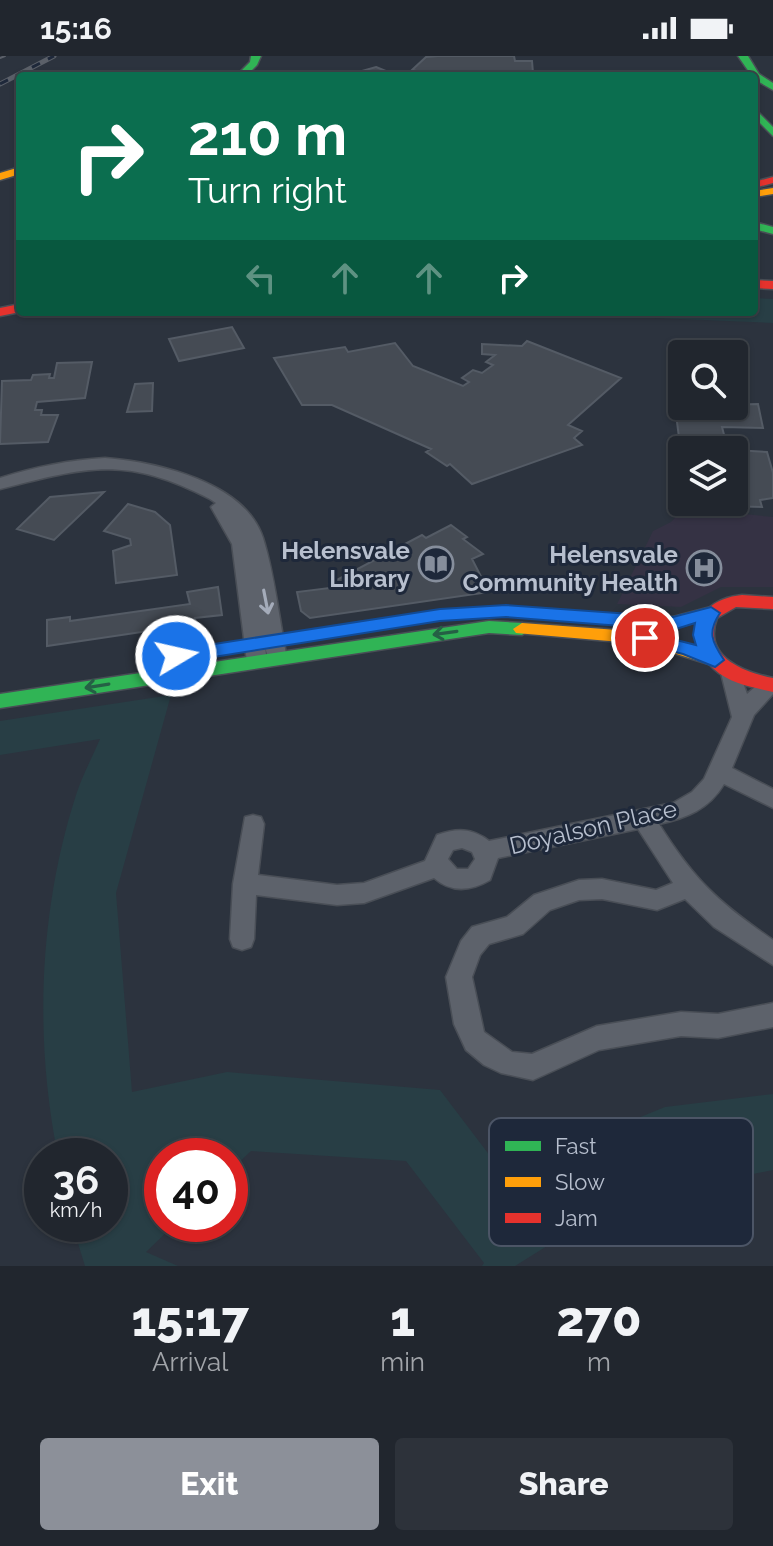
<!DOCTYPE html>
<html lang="en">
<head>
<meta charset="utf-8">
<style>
  :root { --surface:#21262e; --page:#2d323a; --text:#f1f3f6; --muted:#a2a5aa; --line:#3e434a; --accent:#8c9099 }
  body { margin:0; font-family:Raleway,sans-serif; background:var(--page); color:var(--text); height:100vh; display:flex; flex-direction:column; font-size:30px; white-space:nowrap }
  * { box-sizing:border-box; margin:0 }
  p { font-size:26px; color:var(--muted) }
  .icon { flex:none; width:44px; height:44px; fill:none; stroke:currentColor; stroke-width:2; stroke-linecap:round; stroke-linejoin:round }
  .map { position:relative; height:1210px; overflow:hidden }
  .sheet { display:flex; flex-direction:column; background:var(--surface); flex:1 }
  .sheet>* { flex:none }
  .guide { position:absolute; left:16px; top:16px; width:742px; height:244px; border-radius:8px; box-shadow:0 2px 6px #0004,0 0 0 2px var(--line); background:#0b6e4f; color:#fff; overflow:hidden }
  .tools { position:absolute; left:668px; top:284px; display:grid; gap:16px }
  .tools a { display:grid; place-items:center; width:80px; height:80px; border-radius:8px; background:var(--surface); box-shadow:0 2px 6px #0004,0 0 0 2px var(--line); font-size:40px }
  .speed { position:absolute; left:24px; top:1082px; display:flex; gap:16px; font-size:40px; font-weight:700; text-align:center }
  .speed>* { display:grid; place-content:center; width:104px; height:104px; border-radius:50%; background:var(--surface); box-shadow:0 2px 6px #0004,0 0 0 2px var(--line); line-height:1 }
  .speed small { font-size:20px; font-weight:400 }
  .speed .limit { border:12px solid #d22; background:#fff; color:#111 }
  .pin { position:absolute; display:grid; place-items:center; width:68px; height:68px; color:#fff; margin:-34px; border:4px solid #fff; border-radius:50%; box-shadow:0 2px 8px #0007 }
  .me { position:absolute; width:88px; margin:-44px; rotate:81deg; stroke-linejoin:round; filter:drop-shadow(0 0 6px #0008) }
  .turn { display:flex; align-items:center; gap:28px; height:168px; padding:0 40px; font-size:36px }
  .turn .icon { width:104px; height:104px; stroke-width:2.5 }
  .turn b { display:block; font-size:56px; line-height:68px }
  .lanes { display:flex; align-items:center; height:76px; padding:0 40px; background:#0003; justify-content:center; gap:40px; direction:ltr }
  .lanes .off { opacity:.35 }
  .eta { display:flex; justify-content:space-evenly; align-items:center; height:136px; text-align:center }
  .eta b { font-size:48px; font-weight:800; line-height:56px }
  .primary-button { display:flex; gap:16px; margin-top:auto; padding:16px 40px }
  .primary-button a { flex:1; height:92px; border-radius:8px; background:var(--accent); color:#fff; font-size:32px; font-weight:800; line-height:92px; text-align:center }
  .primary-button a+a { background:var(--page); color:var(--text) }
  .status { display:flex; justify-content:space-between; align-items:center; height:56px; padding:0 40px; background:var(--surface); direction:ltr }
  .status svg { height:22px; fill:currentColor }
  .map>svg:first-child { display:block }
  .medical { fill:#353244 }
  .green { fill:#283e45 }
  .building { fill:#454b54; stroke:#545b65; stroke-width:2 }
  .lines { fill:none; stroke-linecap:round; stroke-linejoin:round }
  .street-casing { stroke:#494e56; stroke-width:3 }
  .fast-casing { stroke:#494e56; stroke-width:3 }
  .slow-casing { stroke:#494e56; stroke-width:3 }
  .jam-casing { stroke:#494e56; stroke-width:3 }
  .street { fill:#5d626b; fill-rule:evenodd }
  .fast { fill:#30b455; fill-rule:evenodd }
  .slow { fill:#ff9f0a; fill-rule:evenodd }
  .jam { fill:#e5322d; fill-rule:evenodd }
  .tram { stroke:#5b6069; stroke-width:2 }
  .rail-casing { stroke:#5b6069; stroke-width:5 }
  .rail { stroke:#1e283a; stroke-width:3; stroke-dasharray:9; stroke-linecap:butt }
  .oneway { stroke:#a5acba }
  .oneway2 { stroke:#256045 }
  .route { fill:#1a73e8; stroke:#114b97; stroke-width:2 }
  .labels { text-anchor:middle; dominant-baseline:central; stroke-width:6; stroke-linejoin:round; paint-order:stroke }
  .poi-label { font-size:24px; font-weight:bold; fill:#b7bfce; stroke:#1e283a; text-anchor:end }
  .street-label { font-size:24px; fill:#b7bfce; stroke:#1e283a }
  .key { fill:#1e283a; stroke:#4c5566; stroke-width:2 }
  .key-label { font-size:22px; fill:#b7bfce }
</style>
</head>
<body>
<div class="status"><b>15:16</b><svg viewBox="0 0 49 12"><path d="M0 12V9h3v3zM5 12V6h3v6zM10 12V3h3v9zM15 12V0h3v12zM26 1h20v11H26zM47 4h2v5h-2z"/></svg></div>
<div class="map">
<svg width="773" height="1210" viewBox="0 0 773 1210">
  <rect width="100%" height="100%" fill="#2c333e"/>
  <!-- medical -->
  <path class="medical" d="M 685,452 L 773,461 L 773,531 L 721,531 L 681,551 L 617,548 L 653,475 L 671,466 Z"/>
  <!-- green -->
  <path class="green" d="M 754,242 L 773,243 L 773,267 L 510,256 L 754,256 Z
    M 171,639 L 116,837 L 132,1036 L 227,1016 L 440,1034 L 503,1117 L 665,1051 L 773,1038 L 773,1114 L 661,1137 L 571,1175 L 515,1210 L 482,1210 L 484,1207 L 406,1105 L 251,1095 L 230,1115 L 230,1100 L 162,1100 L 162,1168 L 175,1168 L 146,1196 L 178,1210 L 85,1210 L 72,1168 L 110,1168 L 110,1100 L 58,1100 C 34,982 39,854 76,739 C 82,720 92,702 100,683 L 0,699 L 0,665 Z"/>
  <!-- building -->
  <path class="building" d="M 438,0 L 514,0 L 515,5 L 532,5 L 533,17 L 539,17 L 537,20 L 413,20 L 422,16 L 412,14 L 426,1 Z
    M 376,11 L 398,20 L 344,20 Z
    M 232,271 L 244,292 L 179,305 L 169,283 Z
    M 527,285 L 621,322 L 568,369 L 582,375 L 574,382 L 582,389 L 472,428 L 450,408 L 447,410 L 426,396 L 431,393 L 332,349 L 302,349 L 274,302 L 345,291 L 348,296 L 395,287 L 413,310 L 463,330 L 469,326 L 462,322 L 473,314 L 482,317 L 493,309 L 486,306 L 495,299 L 482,298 L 482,288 L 522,290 Z
    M 92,306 L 85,342 L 37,346 L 35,354 L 42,354 L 41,359 L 58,359 L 48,386 L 0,388 L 2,325 L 31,324 L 33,319 L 50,318 L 49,322 L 54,322 L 57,307 Z
    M 153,327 L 152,355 L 127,356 L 135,328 Z
    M 679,345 L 682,350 L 758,348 L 763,372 L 722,371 L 728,394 L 682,394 L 682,404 L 675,351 L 679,351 Z
    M 734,394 L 767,396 L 773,417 L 773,442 L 760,444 L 762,451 L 688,449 L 688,446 L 734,446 Z
    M 104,436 L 54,484 L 17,473 L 50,441 Z
    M 128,448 L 155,456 L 170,469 L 177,519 L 116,527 L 113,495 L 131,489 L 130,483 L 104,475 Z
    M 451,469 L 467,481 L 463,483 L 483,498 L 472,503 L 489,536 L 310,562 L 301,555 L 297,536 L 330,532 L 329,528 L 422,479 L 426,482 Z
    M 218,531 L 222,559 L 195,562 L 196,568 L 47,590 L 47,564 L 70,561 L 70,565 L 190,548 L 187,536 Z"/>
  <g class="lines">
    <!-- street casing -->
    <g class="street-casing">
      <path id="street" d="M 105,402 C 156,406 245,426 263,482 C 275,520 279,563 287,603 L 284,608 L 270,608 L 265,591 L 267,606 L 264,611 L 250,611 L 247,606 L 232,488 L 211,451 L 216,447 L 210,443 C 125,399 87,411 0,433 L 0,422 C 35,411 69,404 105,402 Z
        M 731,610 L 738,612 L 747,638 L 763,624 L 773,622 L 773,638 L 754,659 L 732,712 L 773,733 L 773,752 L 724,728 C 709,753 687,762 659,768 C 694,824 719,847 773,884 L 773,909 L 714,871 L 685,843 L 657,854 L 602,843 L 579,844 L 550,854 L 523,878 L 489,888 L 480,899 L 472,921 L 484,976 L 512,996 L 532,998 L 597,970 L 681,956 L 718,958 L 773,947 L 773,971 L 718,982 L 681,980 L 599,994 L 533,1024 L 501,1017 L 484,1009 L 466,994 L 454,968 L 446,921 L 461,885 L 472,871 L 507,861 L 534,839 L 579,824 L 602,823 L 656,834 L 673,827 L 638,773 L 498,802 L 490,824 C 471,835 451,837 434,822 L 364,847 L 337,849 L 256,839 L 254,883 L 251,891 L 242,894 L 233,891 L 230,883 L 233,828 L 245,761 L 253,759 L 261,761 L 264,768 L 258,819 L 337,829 L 364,827 L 425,805 L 437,779 C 457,772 472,772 489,785 L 673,747 L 692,736 L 704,723 L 732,661 L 721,617 L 724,612 ZM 462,792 L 472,796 L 475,803 L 468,813 L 457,813 L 448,803 L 453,794 Z"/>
    </g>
    <!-- fast casing -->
    <g class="fast-casing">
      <path id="fast" d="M 251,0 L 261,0 L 257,9 L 246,20 L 236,20 L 250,6 Z
        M 738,0 L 748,0 L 759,18 L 773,27 L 773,34 L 754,23 Z
        M 754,52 L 773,71 L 773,80 L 754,61 Z
        M 754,166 L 773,171 L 773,178 L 754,173 Z
        M 489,565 L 522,567 L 531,573 L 522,579 L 489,577 L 0,652 L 0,638 Z"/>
    </g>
    <!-- slow casing -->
    <g class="slow-casing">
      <path id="slow" d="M 20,111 L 20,118 L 0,124 L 0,117 Z
        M 773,132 L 773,138 L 754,141 L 754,135 Z
        M 711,551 L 717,553 L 720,557 L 717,561 C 695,567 639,583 622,564 L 631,558 L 673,561 Z
        M 522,567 L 645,576 L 721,599 L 724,604 L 715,610 L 644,588 L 516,577 L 513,573 Z"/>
    </g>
    <!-- jam casing -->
    <g class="jam-casing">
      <path id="jam" d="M 773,121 L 773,127 L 754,132 L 754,126 Z
        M 754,224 L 773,225 L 773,233 L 754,232 Z
        M 20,248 L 20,256 L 0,260 L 0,252 Z
        M 742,539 L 773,541 L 773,553 L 736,551 L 717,562 C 702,601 744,616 773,622 L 773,636 C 753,631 730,628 714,613 C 680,582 698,543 742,539 Z"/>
    </g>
    <!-- street -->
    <use href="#street" class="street"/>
    <!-- fast -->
    <use href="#fast" class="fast"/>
    <!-- slow -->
    <use href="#slow" class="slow"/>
    <!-- jam -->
    <use href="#jam" class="jam"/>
    <!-- tram -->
    <path class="tram" d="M 0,2 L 5,0"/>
    <!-- rail casing -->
    <g class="rail-casing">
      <path id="rail" d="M 0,28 L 54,0"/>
    </g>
    <!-- rail -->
    <use href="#rail" class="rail"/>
  </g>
  <!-- one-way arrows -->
  <defs><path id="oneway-shaft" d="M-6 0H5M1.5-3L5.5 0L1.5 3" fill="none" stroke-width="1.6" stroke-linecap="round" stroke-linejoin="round" transform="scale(2)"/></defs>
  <use class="oneway" href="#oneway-shaft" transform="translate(266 546) rotate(79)"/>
  <g class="oneway2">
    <use href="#oneway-shaft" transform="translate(445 577) rotate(172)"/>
    <use href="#oneway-shaft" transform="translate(97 630) rotate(171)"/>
  </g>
  <!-- route -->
  <path class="route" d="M 506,549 L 673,561 L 711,551 L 720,557 C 707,576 712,586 724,604 L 715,611 L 683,598 L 639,587 L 636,582 L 645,576 L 696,589 L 693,579 L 695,567 L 673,574 L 506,561 L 440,565 L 176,607 L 167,600 L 176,594 L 440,553 Z"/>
  <!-- icons -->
  <defs>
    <g id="library-ring" transform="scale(1.8)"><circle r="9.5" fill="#1e283a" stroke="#868e9c" stroke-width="1.5"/><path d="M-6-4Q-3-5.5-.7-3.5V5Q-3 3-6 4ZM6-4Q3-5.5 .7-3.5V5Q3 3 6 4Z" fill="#868e9c"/></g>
    <g id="hospital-ring" transform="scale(1.8)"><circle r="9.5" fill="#1e283a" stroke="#868e9c" stroke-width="1.5"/><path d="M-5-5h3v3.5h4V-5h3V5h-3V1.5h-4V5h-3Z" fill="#868e9c"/></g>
  </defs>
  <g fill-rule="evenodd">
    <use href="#library-ring" x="436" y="508"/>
    <use href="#hospital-ring" x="704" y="512"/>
  </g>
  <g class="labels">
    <!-- poi labels -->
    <g class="poi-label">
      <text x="410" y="494">Helensvale<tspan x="410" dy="28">Library</tspan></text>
      <text x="678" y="498">Helensvale<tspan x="678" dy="28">Community Health</tspan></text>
    </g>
    <!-- street labels -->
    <g class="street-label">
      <text transform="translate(593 771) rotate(-13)">Doyalson Place</text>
    </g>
  </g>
  <!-- legend -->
  <rect x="489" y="1062" width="264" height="128" rx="12" class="key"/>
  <rect x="505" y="1085" width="36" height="10" fill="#30b455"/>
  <rect x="505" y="1121" width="36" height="10" fill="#ff9f0a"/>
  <rect x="505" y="1157" width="36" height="10" fill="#e5322d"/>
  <g class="key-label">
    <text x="555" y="1098">Fast</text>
    <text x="555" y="1134">Slow</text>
    <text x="555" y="1170">Jam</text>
  </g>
</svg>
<div class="tools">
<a><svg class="icon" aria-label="search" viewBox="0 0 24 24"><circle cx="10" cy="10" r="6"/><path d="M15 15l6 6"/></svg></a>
<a><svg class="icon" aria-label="layers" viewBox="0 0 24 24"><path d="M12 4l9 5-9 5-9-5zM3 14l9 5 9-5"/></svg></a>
</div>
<div class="speed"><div>36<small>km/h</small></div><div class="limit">40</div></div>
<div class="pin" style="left:645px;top:582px;background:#d93025"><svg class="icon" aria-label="arrive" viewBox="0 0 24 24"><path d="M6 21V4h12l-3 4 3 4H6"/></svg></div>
<svg class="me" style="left:176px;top:600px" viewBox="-20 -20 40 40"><circle r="17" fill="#1a73e8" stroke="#fff" stroke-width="3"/><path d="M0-11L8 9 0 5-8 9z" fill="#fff"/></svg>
<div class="guide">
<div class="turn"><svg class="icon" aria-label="right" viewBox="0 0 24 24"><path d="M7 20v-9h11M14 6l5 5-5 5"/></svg><div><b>210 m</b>Turn right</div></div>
<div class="lanes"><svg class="icon off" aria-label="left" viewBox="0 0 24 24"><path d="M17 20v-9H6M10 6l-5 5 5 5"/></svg><svg class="icon off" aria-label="ahead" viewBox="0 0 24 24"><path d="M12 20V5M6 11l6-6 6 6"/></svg><svg class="icon off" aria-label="ahead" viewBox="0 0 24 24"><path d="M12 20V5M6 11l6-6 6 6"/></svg><svg class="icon" aria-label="right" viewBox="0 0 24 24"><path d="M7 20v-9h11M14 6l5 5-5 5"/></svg></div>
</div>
</div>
<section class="sheet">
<div class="eta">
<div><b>15:17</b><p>Arrival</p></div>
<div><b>1</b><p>min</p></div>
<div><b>270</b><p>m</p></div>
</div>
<div class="primary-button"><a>Exit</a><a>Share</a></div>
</section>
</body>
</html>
